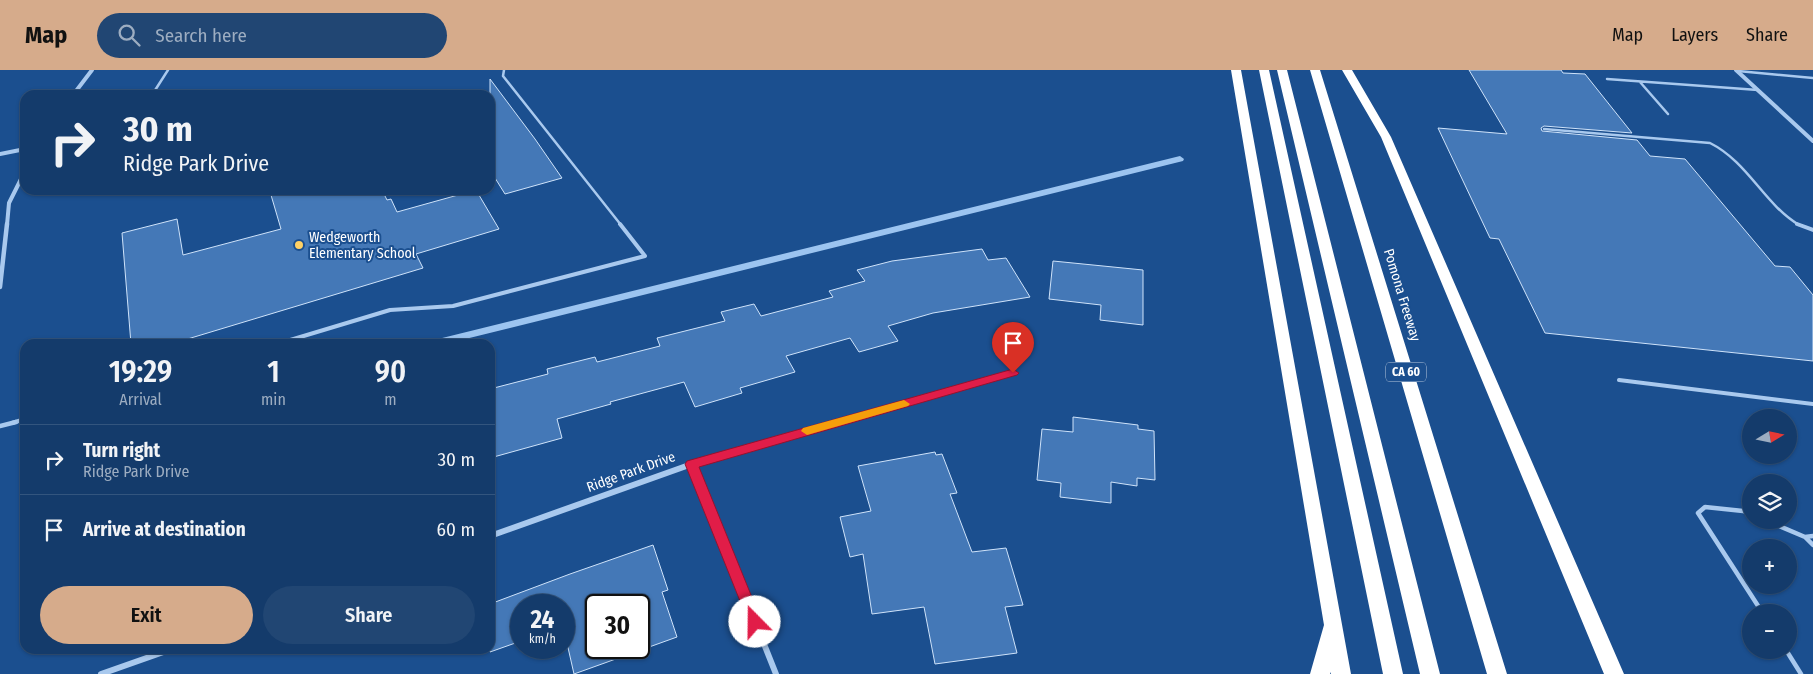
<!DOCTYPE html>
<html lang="en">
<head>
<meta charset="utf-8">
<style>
  :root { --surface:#143b6b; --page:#214673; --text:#f1f3f6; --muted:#9dadc1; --line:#33557e; --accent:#d6ab8b }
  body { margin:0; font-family:"Fira Sans Condensed",sans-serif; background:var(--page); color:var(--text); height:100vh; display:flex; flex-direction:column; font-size:19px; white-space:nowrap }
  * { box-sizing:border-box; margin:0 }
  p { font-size:16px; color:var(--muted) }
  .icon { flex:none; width:28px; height:28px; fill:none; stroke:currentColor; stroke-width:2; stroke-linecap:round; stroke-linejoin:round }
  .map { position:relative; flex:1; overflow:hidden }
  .sheet { position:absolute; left:20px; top:269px; width:475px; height:315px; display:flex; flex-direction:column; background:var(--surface); border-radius:15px; box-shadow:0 1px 4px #0004,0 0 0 1px var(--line) }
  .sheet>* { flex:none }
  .banner { position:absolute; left:20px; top:20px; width:475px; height:105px; border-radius:15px; box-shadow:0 1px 4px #0004,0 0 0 1px var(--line); background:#143b6b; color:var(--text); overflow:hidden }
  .needle { width:32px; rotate:80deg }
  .tools { position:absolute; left:1742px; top:339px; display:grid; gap:10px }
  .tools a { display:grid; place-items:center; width:55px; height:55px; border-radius:50%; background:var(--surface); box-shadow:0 1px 4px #0004,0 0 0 1px var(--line); font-size:25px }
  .speed { position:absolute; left:510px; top:524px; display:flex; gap:10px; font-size:25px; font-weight:700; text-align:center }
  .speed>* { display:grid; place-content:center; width:65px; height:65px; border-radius:50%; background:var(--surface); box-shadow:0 1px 4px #0004,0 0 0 1px var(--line); line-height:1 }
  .speed small { font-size:12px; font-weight:400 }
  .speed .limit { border:2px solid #111; border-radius:8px; background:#fff; color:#111 }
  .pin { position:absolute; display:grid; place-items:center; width:42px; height:42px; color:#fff; margin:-51px -21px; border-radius:50% 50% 50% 0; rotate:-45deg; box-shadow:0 0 5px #0007 }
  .pin .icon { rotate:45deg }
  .me { position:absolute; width:55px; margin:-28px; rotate:338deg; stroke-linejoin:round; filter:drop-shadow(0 0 4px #0008) }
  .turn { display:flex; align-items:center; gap:18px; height:105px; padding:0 20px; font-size:22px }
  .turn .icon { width:65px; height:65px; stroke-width:2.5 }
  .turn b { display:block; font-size:35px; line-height:42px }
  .eta { display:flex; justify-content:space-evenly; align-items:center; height:85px; text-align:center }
  .eta b { font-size:30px; font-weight:600; line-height:35px }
  .button { display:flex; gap:10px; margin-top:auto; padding:10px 20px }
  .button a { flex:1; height:58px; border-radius:30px; background:var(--accent); color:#111; font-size:20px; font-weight:600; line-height:58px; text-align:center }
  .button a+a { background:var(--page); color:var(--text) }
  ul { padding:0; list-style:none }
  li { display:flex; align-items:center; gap:15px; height:70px; padding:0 20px; border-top:1px solid var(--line) }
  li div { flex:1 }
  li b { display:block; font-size:19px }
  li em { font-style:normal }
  header { display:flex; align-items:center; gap:30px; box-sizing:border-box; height:70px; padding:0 25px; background:var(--accent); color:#111 }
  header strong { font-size:24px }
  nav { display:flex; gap:28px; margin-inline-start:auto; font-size:18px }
  .search { width:350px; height:45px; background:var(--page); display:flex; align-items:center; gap:12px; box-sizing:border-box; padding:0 18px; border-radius:28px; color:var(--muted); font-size:19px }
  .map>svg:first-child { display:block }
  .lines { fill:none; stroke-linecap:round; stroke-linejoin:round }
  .stream { fill:#9cc4f0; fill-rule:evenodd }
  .building { fill:#4478b7; stroke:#cfe3fa; fill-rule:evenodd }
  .lane-far2 { stroke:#a9c9ee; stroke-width:2.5 }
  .lane-far1 { stroke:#a9c9ee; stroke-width:4 }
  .lane { stroke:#a9c9ee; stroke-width:4.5 }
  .street-far2 { stroke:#a9c9ee; stroke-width:4 }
  .street-far1 { stroke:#a9c9ee; stroke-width:4.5 }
  .street { stroke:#a9c9ee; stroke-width:6 }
  .highway { fill:#fff; fill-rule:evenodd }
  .route { fill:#e11d48; stroke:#92132f }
  .slow { fill:#f59e0b }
  .poi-dot { fill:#ffd166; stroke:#1b4f8f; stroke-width:2 }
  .labels { text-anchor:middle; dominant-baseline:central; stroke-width:4; stroke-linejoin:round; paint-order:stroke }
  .shield { fill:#1b4f8f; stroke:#bbcadd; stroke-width:1 }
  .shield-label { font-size:12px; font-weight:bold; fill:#fff }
  .poi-label { font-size:14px; fill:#fff; stroke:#1b4f8f; text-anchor:start }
  .street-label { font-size:14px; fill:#fff; stroke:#1b4f8f }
</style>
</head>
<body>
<header>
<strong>Map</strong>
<div class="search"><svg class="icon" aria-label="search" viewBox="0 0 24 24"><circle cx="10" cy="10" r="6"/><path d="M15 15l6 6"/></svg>Search here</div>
<nav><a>Map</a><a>Layers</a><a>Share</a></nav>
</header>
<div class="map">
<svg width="1813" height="604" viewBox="0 0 1813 604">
  <rect width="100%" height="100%" fill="#1b4f8f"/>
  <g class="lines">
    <!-- stream -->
    <path class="stream" d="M 1180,86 L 1184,89 L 1183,91 L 445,274 L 425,274 L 430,271 Z"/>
  </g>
  <!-- building -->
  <path class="building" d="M 1469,0 L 1561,0 L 1563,3 L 1585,4 L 1632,63 L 1544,56 L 1541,58 L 1542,61 L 1637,70 L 1650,86 L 1685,89 L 1775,196 L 1790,197 L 1813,225 L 1813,291 L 1545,263 L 1499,169 L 1490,168 L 1438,58 L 1507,64 Z
    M 490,9 L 535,69 L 562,108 L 505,124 L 490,100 Z
    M 291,120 L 382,120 L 387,130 L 391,129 L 397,142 L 476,120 L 499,159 L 416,184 L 423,198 L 171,274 L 131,274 L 122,163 L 177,149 L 183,185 L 281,159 L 271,125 Z
    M 982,179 L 988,190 L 1006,188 L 1030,227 L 933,243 L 888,256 L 898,271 L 859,282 L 850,268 L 786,286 L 795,302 L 740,318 L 742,323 L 695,337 L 684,312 L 610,332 L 611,334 L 557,349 L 562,368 L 490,388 L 490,319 L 548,304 L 547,299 L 595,287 L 597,292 L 660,276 L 657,268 L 725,251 L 721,242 L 754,234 L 761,246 L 833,227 L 829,221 L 865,211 L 857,200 L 892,191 Z
    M 1053,191 L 1143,200 L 1143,255 L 1100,250 L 1101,235 L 1049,229 Z
    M 1073,347 L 1138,355 L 1138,359 L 1154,361 L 1155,410 L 1137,408 L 1137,416 L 1111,412 L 1111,433 L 1060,427 L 1061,413 L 1037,410 L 1042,359 L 1073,362 Z
    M 935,382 L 936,385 L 942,384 L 957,423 L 950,424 L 972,482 L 1006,478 L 1023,535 L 1005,537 L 1017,583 L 935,594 L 924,537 L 872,544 L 863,484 L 850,487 L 840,447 L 871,441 L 858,396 Z
    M 653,475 L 668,520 L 662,522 L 677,567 L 574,604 L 564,560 L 564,535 L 521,535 L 521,571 L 490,582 L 490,534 L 570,504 ZM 596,535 L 639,535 L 639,578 L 596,578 Z"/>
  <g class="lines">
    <!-- lane-far2 -->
    <path class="lane-far2" d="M 504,0 L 503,6 L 621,155
      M 1738,1 L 1813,8
      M 1607,9 L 1758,20
      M 1640,12 L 1668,44
      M 152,25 L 168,0
      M 1544,59 L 1710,73 C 1748,92 1764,134 1799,155"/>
    <!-- lane-far1 -->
    <path class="lane-far1" d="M 1797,154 L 1813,160
      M 277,274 L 390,240 L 453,236 L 645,186 L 620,154
      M 1619,310 L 1813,334
      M 12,353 L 25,349"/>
    <!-- lane -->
    <path class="lane" d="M 0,356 L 16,352
      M 1751,444 L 1743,441 L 1705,437 L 1698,443 L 1762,542
      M 1765,450 L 1805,467
      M 1813,466 L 1805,467 L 1813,475
      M 1786,580 L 1801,604"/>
    <!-- street-far2 -->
    <path class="street-far2" d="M 1736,0 L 1813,71
      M 73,25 L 92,0
      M 0,84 L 25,79
      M 7,155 L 9,133 L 25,101"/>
    <!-- street-far1 -->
    <path class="street-far1" d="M 0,217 L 7,154
      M 837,353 L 1013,303"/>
    <!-- street -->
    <path class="street" d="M 692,394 L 776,604
      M 490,466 L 692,394 L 842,352
      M 101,604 L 172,579"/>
    <!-- highway -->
    <path class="highway" d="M 1231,0 L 1241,0 L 1351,604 L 1331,604 L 1331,602 L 1330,604 L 1310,604 L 1324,555 Z
      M 1259,0 L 1269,0 L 1403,604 L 1383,604 Z
      M 1277,0 L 1287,0 L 1440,604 L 1420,604 Z
      M 1310,0 L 1320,0 L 1507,604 L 1487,604 Z
      M 1342,0 L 1352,0 L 1391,67 L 1624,604 L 1604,604 L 1381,67 Z"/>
  </g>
  <!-- route -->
  <path class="route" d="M 1013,299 L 1019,303 L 1017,305 L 699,397 L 762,552 L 760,556 L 755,558 L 750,556 L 685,394 L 687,391 Z"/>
  <!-- slow -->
  <path class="slow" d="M 904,330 L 910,334 L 908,336 L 807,365 L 801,361 L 803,358 Z"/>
  <!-- markers -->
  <circle class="poi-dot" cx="299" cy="175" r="5"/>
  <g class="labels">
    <!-- shield labels -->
    <rect class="shield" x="1386" y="292.5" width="40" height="19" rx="4"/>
    <g class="shield-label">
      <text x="1406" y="302">CA 60</text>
    </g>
    <!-- poi labels -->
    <g class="poi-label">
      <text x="309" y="167">Wedgeworth<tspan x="309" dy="16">Elementary School</tspan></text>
    </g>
    <!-- street labels -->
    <g class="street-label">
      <text transform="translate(1402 225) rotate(73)">Pomona Freeway</text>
      <text transform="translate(631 402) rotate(-20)">Ridge Park Drive</text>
    </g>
  </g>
</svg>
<div class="tools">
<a><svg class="needle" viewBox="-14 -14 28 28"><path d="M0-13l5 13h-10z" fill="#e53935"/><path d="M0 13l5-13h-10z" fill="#9dadc1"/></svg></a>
<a><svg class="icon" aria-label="layers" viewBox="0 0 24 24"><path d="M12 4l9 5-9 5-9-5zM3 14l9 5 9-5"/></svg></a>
<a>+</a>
<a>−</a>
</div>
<div class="speed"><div>24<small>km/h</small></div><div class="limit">30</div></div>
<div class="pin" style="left:1013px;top:303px;background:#d93025"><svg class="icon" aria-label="arrive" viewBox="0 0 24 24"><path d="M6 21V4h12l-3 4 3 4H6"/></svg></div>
<svg class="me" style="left:755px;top:552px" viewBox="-20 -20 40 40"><circle r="19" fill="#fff"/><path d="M0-13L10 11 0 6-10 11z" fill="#e11d48"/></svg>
<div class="banner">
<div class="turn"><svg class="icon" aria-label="right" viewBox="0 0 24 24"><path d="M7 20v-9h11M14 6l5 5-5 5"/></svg><div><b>30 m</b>Ridge Park Drive</div></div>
</div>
<section class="sheet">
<div class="eta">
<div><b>19:29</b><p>Arrival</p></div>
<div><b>1</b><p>min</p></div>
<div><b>90</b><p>m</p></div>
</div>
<ul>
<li><svg class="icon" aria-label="right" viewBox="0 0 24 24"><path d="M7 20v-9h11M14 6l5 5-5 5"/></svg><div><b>Turn right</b><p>Ridge Park Drive</p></div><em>30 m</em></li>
<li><svg class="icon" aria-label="arrive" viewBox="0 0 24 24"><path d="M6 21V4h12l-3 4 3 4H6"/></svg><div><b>Arrive at destination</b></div><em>60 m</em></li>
</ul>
<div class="button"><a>Exit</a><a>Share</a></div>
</section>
</div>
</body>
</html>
